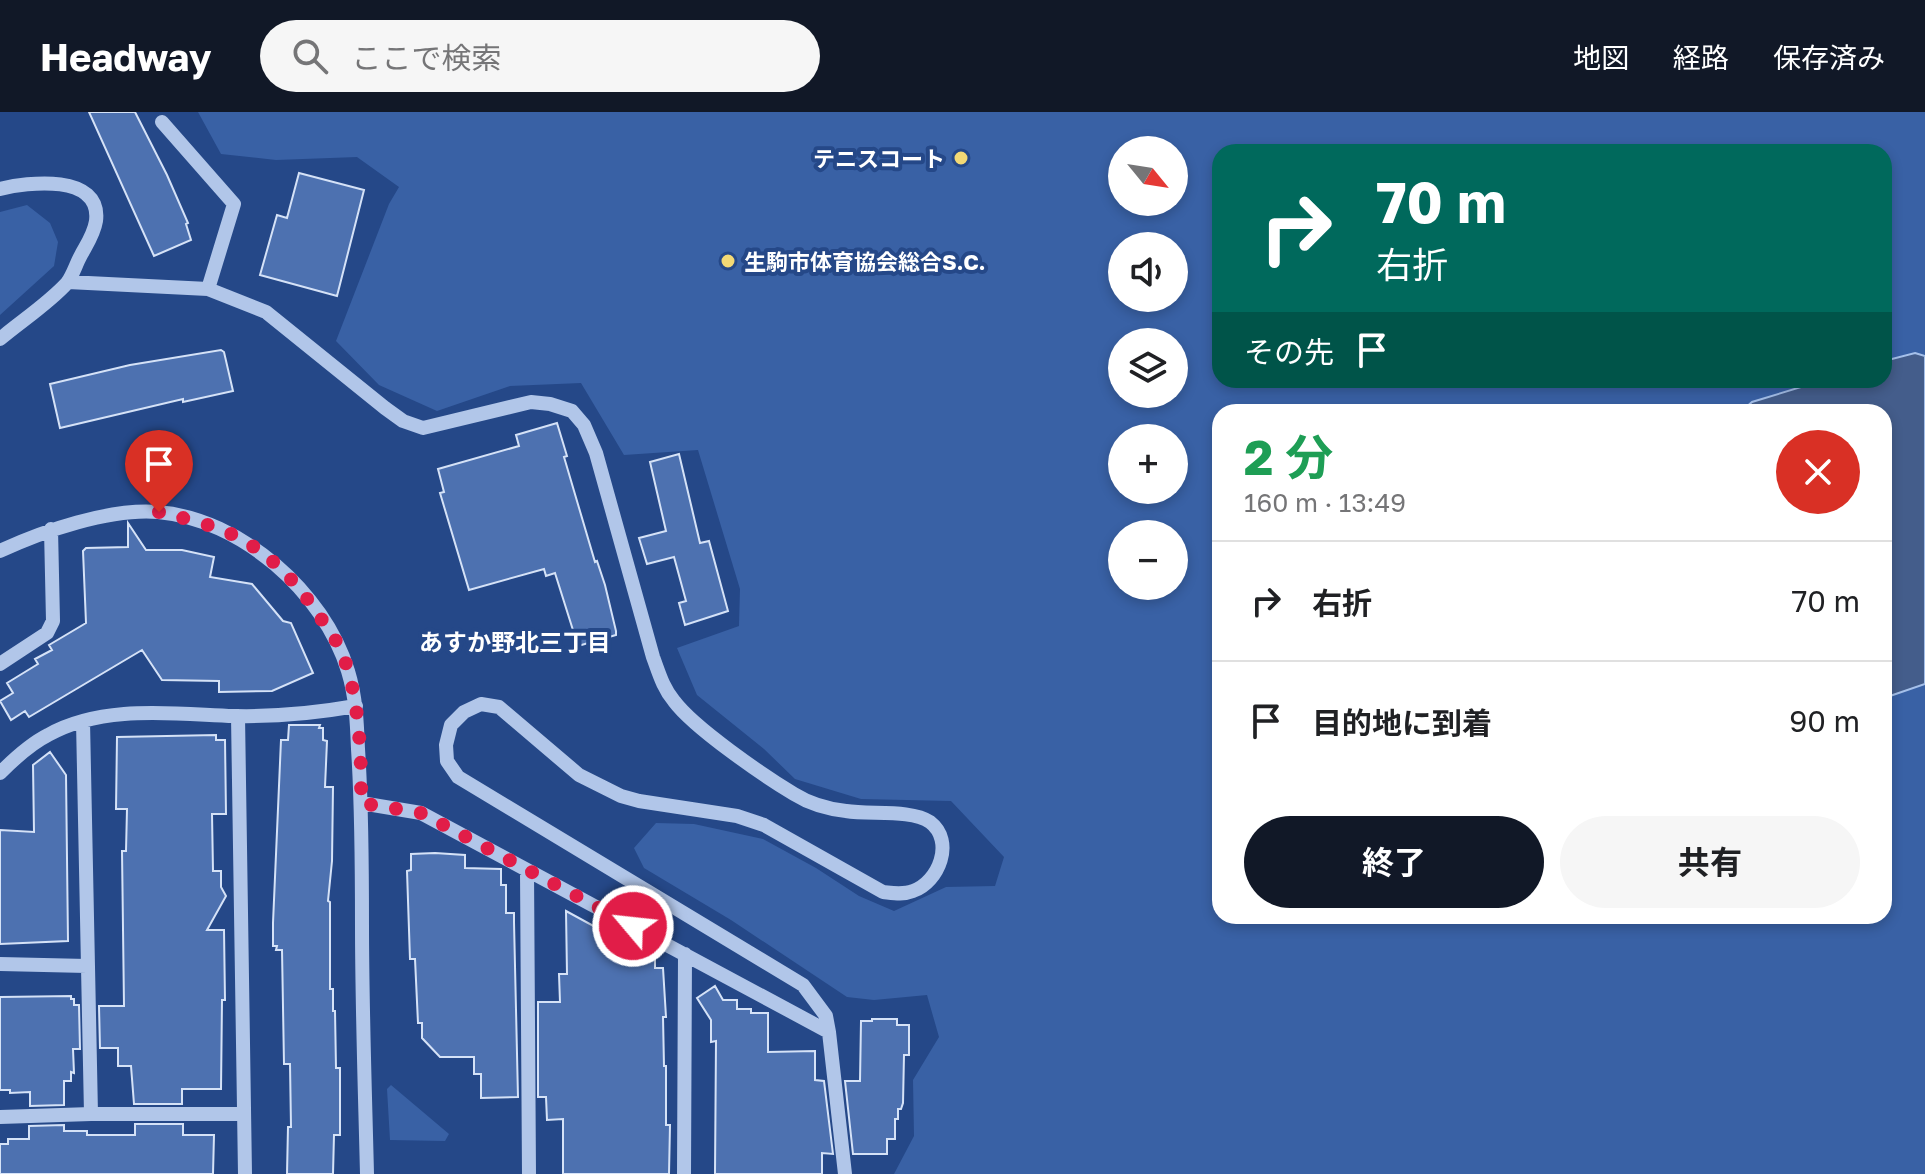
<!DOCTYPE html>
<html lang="ja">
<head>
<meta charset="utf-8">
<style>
  :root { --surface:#fff; --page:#f6f6f6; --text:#202124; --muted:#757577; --line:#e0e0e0; --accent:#111827 }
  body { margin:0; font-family:"Golos Text","Noto Sans JP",sans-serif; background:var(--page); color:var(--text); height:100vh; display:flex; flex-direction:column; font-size:30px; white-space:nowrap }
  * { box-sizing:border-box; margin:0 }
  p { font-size:26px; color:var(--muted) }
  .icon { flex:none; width:44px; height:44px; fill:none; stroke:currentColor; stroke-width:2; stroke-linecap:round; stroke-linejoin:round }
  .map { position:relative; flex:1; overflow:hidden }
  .panel { position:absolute; left:1212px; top:292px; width:680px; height:520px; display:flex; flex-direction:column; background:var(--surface); border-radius:24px; box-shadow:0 4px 12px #0003 }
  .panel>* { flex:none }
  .top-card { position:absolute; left:1212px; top:32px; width:680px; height:244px; border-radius:24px; box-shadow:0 4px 12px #0003; background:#00695c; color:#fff; overflow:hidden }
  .needle { width:52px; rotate:120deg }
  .buttons { position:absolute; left:1108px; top:24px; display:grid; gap:16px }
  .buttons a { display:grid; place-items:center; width:80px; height:80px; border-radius:50%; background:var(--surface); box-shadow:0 4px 12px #0003; font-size:40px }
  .pin { position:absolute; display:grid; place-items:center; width:68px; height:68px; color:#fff; margin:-82px -34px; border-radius:50% 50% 50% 0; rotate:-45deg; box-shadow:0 0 8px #0007 }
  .pin .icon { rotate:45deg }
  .me { position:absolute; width:88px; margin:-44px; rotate:298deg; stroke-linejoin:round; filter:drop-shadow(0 0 6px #0008) }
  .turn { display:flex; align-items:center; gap:28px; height:168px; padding:0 32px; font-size:36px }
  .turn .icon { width:104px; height:104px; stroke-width:2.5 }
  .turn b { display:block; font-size:56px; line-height:68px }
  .then { display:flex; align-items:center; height:76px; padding:0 32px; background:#0003; gap:16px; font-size:30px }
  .round { display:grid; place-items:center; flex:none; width:84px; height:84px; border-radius:42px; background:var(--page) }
  .overview { display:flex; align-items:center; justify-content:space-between; height:136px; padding:0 32px }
  h1 { font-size:48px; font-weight:700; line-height:60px; color:#1e9e55 }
  .action { display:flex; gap:16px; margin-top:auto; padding:16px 32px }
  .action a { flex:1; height:92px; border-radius:48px; background:var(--accent); color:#fff; font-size:32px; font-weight:700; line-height:92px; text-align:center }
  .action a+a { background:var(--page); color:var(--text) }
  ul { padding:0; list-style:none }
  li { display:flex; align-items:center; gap:24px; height:120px; padding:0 32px; border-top:2px solid var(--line) }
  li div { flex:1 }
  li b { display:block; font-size:30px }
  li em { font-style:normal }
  header { display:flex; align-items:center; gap:48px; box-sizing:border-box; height:112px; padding:0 40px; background:var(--accent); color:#fff }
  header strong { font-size:38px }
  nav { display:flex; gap:44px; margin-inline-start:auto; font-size:28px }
  .search { width:560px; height:72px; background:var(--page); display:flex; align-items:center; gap:20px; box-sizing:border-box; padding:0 28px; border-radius:44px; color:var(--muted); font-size:30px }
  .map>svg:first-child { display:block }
  .green { fill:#3961a5; fill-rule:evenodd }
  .water { fill:#445d8b; stroke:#a5c0ea; stroke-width:2 }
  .building { fill:#4d71b0; stroke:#d5e2f7; stroke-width:2 }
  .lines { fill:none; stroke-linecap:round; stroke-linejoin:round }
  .minor { stroke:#b1c6e9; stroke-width:14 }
  .route { stroke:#e11d48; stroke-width:14; stroke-dasharray:0 25.2 }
  .poi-dot { fill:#f3d975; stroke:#254888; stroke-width:3 }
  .labels { text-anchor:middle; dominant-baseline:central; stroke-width:8; stroke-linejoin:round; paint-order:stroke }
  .poi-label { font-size:22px; font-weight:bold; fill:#fff; stroke:#254888; text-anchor:end }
  .neighbourhood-label { font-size:24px; font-weight:bold; fill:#fff; stroke:#254888 }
</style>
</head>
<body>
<header>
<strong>Headway</strong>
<div class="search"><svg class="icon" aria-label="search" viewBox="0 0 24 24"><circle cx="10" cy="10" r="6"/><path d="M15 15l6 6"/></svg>ここで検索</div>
<nav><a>地図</a><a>経路</a><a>保存済み</a></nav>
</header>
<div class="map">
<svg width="1925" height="1062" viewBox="0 0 1925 1062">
  <rect width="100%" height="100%" fill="#254888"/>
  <!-- green -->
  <path class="green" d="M 198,0 L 1925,0 L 1925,244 L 1915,241 L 1884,249 L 1884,40 L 1220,40 L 1220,268 L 1824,268 L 1752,290 L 1744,297 L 1745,300 L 1220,300 L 1220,804 L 1884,804 L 1884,586 L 1925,572 L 1925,1062 L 894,1062 L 914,1024 L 913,968 L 939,925 L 927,883 L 874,888 L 847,885 L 731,808 L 644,756 L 634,736 L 656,711 L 694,712 L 763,727 L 816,756 L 859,784 L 894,799 L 946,775 L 995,774 L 1004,745 L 951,689 L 861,687 L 795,667 L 764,637 L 697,583 L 677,536 L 739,514 L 740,477 L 698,338 L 624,343 L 581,271 L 510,274 L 437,299 L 379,273 L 336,229 L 389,92 L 399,75 L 357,45 L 276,48 L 221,42 ZM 1122,38 L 1174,38 L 1174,90 L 1122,90 ZM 1122,134 L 1174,134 L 1174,186 L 1122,186 ZM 1122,230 L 1174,230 L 1174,282 L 1122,282 ZM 1122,326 L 1174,326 L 1174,378 L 1122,378 ZM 1122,422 L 1174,422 L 1174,474 L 1122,474 Z
    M 27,93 L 50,111 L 58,130 L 54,154 L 0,203 L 0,100 Z
    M 391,973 L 449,1022 L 445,1029 L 390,1028 L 387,977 Z"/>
  <!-- water -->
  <path class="water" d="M 1915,241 L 1925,244 L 1925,572 L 1884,586 L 1884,300 L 1745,300 L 1744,297 L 1752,290 L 1824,268 L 1884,268 L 1884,249 Z"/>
  <!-- building -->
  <path class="building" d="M 89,0 L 135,0 L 167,63 L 188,111 L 186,112 L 191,128 L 154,144 Z
    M 299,61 L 364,78 L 337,184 L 260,163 L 277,103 L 287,106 Z
    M 221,238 L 224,240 L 233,279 L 183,290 L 183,287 L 60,316 L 50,272 L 130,253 Z
    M 557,311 L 567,344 L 564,345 L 595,450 L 597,449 L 605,473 L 616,519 L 616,523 L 578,534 L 555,461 L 546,464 L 544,457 L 469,478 L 440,381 L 444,380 L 438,357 L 519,334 L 516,323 Z
    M 679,342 L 700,431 L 709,429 L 728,499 L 685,513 L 679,491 L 686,489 L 674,445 L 647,452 L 639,426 L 666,419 L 650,350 Z
    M 128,411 L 146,438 L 182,438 L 214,445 L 210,465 L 252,472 L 283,509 L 291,511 L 313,561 L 272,579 L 219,580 L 219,569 L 162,568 L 142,538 L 29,605 L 25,599 L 11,608 L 0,589 L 13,581 L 7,571 L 38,552 L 35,547 L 52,538 L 49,533 L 86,511 L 83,439 L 86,436 L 128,435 Z
    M 289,613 L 320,613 L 319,616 L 323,616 L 323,628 L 327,629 L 325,675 L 333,675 L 332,749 L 328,789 L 330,790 L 330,877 L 333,877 L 333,899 L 335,899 L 336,956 L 340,956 L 340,1023 L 334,1023 L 333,1062 L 287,1062 L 288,1015 L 291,1015 L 290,952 L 284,952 L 282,838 L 276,838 L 277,834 L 273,834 L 273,811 L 281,628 L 288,628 Z
    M 216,623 L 216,628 L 225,628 L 226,702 L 212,702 L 213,759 L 221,759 L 221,775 L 226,784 L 207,818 L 224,818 L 225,888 L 222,888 L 221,977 L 182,977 L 182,992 L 134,992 L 131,954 L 118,954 L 118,936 L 100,936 L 99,894 L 124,894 L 122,739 L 126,739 L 127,697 L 116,697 L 117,625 Z
    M 50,640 L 66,663 L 68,829 L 0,832 L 0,718 L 34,720 L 33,653 Z
    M 435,741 L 465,743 L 465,756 L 501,757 L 501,773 L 506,773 L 506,801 L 514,801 L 514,810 L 518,985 L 481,986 L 481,962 L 474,962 L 474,945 L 440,945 L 422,926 L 422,911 L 418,911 L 415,847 L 410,847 L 407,759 L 411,758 L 411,742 Z
    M 566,799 L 608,822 L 616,821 L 617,842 L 655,841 L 655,856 L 663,856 L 666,905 L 663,905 L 664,954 L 666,954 L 666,1013 L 670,1013 L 669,1062 L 563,1062 L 563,1007 L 547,1008 L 546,985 L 538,985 L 538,890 L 560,890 L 559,862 L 567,862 Z
    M 715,874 L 723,888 L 737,888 L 737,897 L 751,897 L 751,901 L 768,901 L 768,940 L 815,939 L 815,968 L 824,969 L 833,1042 L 822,1041 L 822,1062 L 715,1062 L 716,929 L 711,930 L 711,908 L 697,886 Z
    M 71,884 L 71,887 L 74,887 L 74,893 L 79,893 L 80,937 L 73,937 L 74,961 L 71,960 L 71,969 L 64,969 L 64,993 L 30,994 L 30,980 L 10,981 L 10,978 L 0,978 L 0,885 Z
    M 872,907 L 897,907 L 897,913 L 909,913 L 909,943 L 904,943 L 903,991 L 901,997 L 898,997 L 898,1007 L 895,1007 L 895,1027 L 887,1027 L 887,1042 L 853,1042 L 845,969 L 860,969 L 861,909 L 872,909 Z
    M 135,1012 L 183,1012 L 183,1023 L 214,1023 L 213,1062 L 0,1062 L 0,1032 L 8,1032 L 8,1027 L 29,1027 L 29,1014 L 64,1013 L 64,1019 L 87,1019 L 87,1023 L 135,1023 Z"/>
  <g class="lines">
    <!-- minor -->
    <path class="minor" d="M 162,10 L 234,92 L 208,177
      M 0,77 C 27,70 102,61 96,109 C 94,122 87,132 81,143 C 76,152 73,163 67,171 C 49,191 20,210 0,227
      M 68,170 L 208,177 L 266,200 L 385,296 L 403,309 L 423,316 L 531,290 L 550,292 L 572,299 L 584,313 L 596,341 L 653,545 C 659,561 663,576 674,589 C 694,616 764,664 794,682 C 810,692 828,697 846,699 C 870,703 911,697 930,710 C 955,729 939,770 913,779 C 903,783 893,781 883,780 L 764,713 L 737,704 L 639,689 L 621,684 L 579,663 L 499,595 L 481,592 L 464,600 L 451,613 L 446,633 L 447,649 L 458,665 L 803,873 L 826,904 L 829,920
      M 0,439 C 43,419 110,396 158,400 C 241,407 324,480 348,559 C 356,585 357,611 358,637 C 362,696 362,754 362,813 C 362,896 365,979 367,1062
      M 0,552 L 47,521 L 53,509 L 51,417
      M 238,604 L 245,1062
      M 83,609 L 91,1002
      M 0,661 C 14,647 30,632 48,623 C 103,592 174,602 234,604 C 275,605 316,601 356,594
      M 361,691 L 421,701 L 829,920 L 845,1062
      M 527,759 L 529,1062
      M 0,852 L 87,854
      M 0,1005 L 91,1002 L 243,1002
      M 684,1062 L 685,842"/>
  </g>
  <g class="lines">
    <!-- route -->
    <path class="route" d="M 159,400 C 186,407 216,413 241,427 C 268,442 290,464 308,488 C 317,502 328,515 336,529 C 359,569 362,645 361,691 L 421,701 L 633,814"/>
  </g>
  <!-- markers -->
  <g class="poi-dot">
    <circle cx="961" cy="46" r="8"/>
    <circle cx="728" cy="149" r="8"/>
  </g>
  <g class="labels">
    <!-- poi labels -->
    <g class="poi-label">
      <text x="945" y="46">テニスコート</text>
      <text x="744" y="149" text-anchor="start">生駒市体育協会総合S.C.</text>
    </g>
    <!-- neighbourhood labels -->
    <g class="neighbourhood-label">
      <text x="515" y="529">あすか野北三丁目</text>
    </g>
  </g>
</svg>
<div class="buttons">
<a><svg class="needle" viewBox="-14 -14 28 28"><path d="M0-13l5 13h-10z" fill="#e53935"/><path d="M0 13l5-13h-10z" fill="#757577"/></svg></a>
<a><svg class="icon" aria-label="sound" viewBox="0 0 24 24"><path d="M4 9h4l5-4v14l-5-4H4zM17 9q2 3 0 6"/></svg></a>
<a><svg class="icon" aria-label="layers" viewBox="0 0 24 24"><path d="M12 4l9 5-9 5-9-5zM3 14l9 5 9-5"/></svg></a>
<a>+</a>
<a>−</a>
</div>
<div class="pin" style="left:159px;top:400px;background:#d93025"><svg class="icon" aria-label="arrive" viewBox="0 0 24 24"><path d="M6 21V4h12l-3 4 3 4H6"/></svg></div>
<svg class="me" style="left:633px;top:814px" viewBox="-20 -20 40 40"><circle r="17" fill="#e11d48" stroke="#fff" stroke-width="3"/><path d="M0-11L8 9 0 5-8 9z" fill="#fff"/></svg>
<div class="top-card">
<div class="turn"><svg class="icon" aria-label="right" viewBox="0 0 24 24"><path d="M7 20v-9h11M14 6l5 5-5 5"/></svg><div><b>70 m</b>右折</div></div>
<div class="then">その先<svg class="icon" aria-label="arrive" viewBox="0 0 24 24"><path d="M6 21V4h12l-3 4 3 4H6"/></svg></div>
</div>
<section class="panel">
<div class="overview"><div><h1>2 分</h1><p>160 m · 13:49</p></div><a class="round" style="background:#d93025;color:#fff"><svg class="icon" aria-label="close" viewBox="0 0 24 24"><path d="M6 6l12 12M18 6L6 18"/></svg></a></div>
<ul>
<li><svg class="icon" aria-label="right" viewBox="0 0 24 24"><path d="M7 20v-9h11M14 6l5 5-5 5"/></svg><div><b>右折</b></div><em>70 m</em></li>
<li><svg class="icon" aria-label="arrive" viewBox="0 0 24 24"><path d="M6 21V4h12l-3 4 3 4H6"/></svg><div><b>目的地に到着</b></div><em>90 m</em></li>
</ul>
<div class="action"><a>終了</a><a>共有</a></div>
</section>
</div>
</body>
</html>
